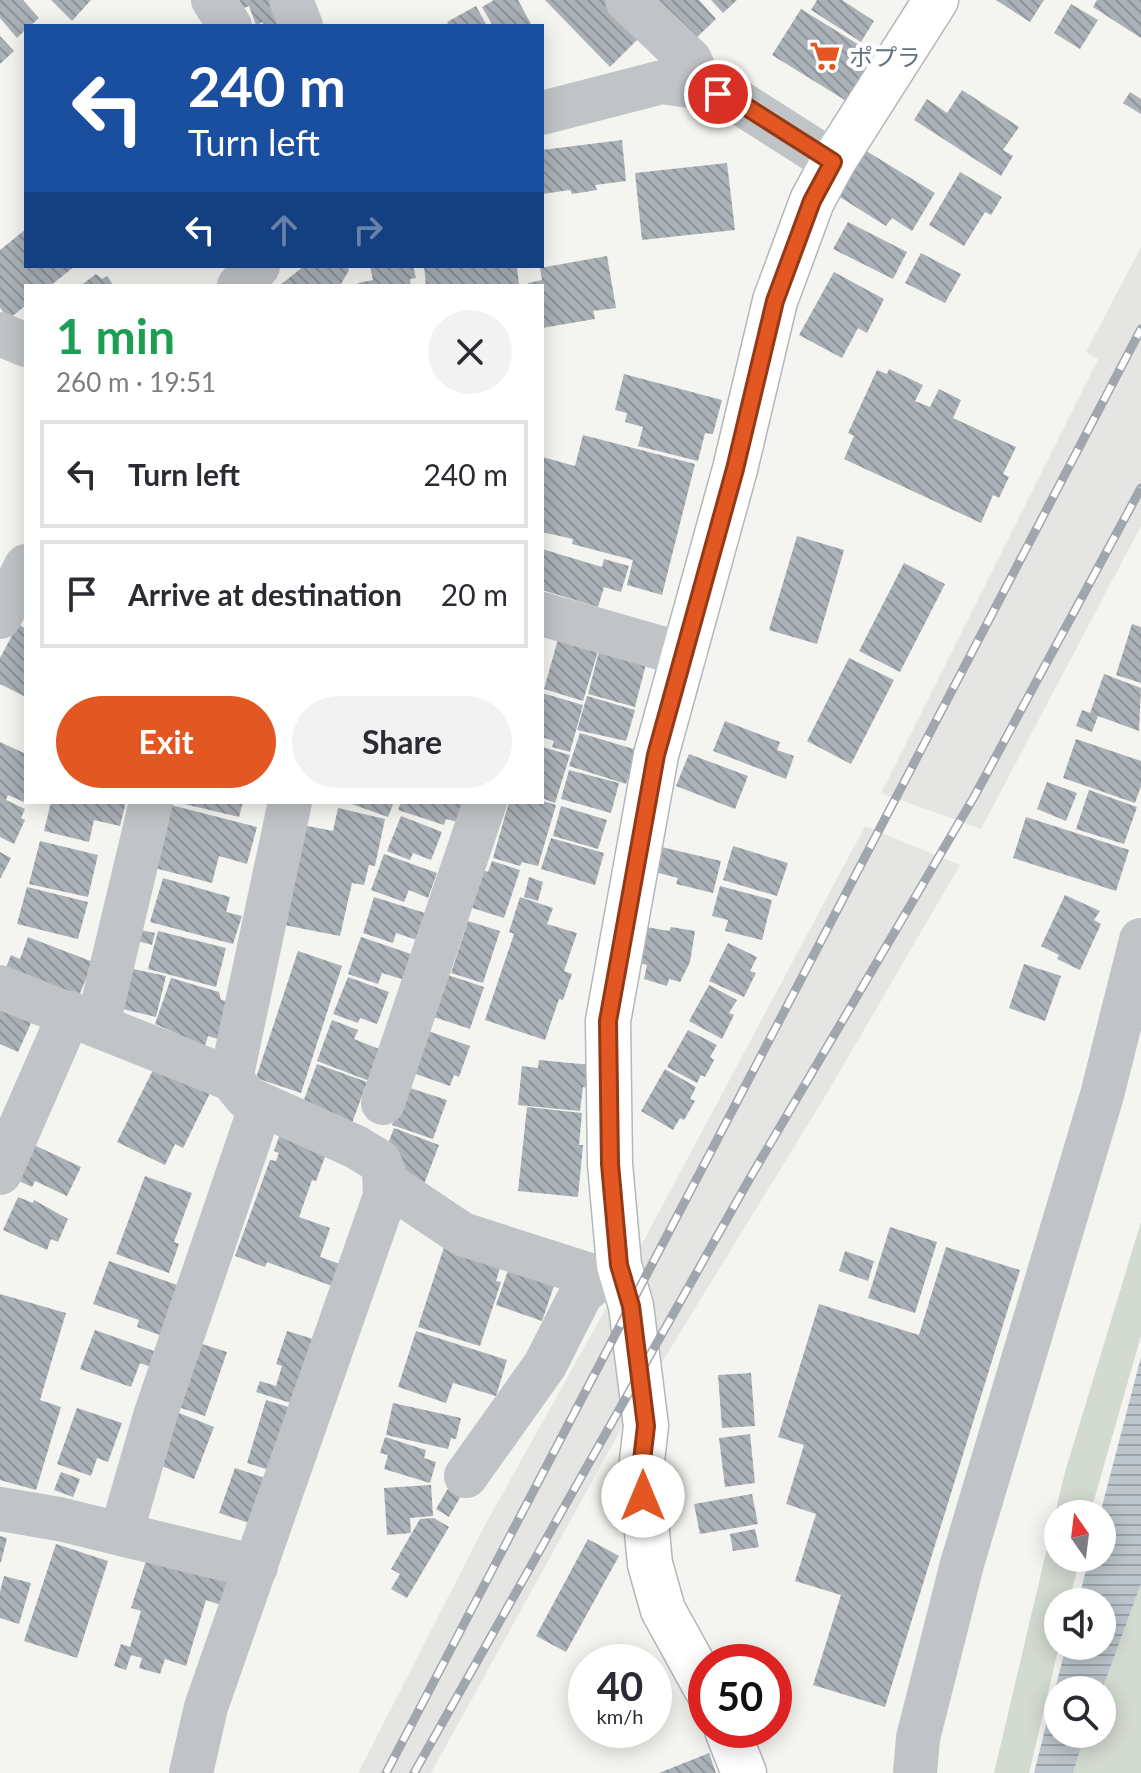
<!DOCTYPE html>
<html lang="en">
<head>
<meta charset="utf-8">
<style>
  :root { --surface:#fff; --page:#f2f2f3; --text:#2b2b33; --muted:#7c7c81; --line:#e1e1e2; --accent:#e35822 }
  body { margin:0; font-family:Lato,"Noto Sans JP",sans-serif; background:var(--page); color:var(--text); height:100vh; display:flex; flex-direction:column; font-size:30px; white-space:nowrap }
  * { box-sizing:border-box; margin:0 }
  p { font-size:26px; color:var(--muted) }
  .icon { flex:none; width:44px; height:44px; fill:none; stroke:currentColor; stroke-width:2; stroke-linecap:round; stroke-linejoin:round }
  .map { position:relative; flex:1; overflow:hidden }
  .sheet { position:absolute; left:24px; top:284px; width:520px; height:520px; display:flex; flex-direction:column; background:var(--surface); border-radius:0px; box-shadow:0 4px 20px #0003 }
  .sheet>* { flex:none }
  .banner { position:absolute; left:24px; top:24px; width:520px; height:244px; border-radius:0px; box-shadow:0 4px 20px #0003; background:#1a4fa0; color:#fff; overflow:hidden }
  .needle { width:52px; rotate:346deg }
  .tools { position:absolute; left:1044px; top:1500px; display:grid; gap:16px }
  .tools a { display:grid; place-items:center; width:72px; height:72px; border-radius:50%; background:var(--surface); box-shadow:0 4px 20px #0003; font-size:40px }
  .speed { position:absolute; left:568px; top:1644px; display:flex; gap:16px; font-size:40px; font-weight:700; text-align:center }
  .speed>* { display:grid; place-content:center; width:104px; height:104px; border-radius:50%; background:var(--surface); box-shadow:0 4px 20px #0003; line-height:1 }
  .speed small { font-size:20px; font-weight:400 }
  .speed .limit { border:12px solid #d22; background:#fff; color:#111 }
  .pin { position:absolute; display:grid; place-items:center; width:68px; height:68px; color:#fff; margin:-34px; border:4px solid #fff; border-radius:50%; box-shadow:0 2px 8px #0007 }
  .me { position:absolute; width:88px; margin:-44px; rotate:0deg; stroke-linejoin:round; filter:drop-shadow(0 0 6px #0008) }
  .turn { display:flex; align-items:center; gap:28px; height:168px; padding:0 32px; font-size:36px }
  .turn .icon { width:104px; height:104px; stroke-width:2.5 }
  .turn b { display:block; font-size:56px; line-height:68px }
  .lanes { display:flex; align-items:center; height:76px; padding:0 32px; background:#0003; justify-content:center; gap:40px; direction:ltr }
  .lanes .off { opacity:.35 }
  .round { display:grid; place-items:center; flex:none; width:84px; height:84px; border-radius:42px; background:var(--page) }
  .overview { display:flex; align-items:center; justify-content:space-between; height:136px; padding:0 32px }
  h1 { font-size:48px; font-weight:700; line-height:60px; color:#1e9e55 }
  .cta { display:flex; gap:16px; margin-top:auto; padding:16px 32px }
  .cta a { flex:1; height:92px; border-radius:48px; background:var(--accent); color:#fff; font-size:32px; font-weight:700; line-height:92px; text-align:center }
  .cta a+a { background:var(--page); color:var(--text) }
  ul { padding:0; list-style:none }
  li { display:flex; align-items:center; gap:24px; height:108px; margin:0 16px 12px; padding:0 16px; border:4px solid var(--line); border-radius:0px }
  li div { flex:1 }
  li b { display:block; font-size:30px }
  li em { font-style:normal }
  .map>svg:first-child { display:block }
  .built { fill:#e5e6e4 }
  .grass { fill:#d3dad0 }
  .water { fill:url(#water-rules) }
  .building { fill:url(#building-back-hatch) }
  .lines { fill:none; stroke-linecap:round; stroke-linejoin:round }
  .major-casing { stroke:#b3b7bb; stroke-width:47 }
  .minor { stroke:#c0c4c7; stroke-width:44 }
  .major { stroke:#fff; stroke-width:44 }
  .rail-casing { stroke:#a0a6ac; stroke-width:9 }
  .rail { stroke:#fff; stroke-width:6; stroke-dasharray:18; stroke-linecap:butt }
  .route-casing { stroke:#943916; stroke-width:20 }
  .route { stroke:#e35822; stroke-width:14 }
  .labels { text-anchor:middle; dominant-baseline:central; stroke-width:8; stroke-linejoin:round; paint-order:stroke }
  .poi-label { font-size:24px; fill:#637382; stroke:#fff; text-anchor:start }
</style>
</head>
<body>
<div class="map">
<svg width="1141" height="1773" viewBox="0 0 1141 1773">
  <defs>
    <pattern id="water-rules" width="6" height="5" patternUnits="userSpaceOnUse" patternTransform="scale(2)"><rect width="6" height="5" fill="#bbc5cb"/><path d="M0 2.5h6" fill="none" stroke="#9ca4aa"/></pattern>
    <pattern id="building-back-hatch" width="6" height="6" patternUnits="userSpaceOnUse" patternTransform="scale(2)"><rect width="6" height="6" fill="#aab1b7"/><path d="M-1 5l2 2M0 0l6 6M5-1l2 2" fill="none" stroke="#8e949a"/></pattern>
  </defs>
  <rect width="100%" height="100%" fill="#f4f5f0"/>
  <!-- built -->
  <path class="built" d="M 1141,247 L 1141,526 L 981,829 L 881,793 L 1098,359 L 1086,352 Z
    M 865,826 L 960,865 L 829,1090 L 621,1429 L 431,1773 L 358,1773 L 485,1525 L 644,1240 Z"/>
  <!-- grass -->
  <path class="grass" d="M 1141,1222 L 1141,1336 L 1090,1514 L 1058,1514 L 1058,1558 L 1080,1558 L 1069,1602 L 1058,1602 L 1059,1646 L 1029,1773 L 994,1773 L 1065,1472 Z
    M 1141,1584 L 1141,1773 L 1073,1773 L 1085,1734 L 1102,1734 L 1102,1690 Z"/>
  <!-- water -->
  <path class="water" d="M 1141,1357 L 1141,1584 L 1102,1690 L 1058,1690 L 1058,1734 L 1085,1734 L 1073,1773 L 1034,1773 L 1066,1646 L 1102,1646 L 1102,1602 L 1078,1602 L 1089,1558 L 1102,1558 L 1100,1514 Z"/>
  <!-- building -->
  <path class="building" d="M 0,0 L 23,0 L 39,18 L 30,26 L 26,26 L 26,29 L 17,38 L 0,18 Z
    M 51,0 L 91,0 L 72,21 Z
    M 238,0 L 276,0 L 286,26 L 264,26 L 263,22 L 256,25 L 249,6 L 242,9 Z
    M 494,0 L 518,0 L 531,24 L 527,26 L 493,26 L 482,7 Z
    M 545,0 L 605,0 L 640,37 L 610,67 Z
    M 655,0 L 699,0 L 716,19 L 693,41 Z
    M 711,0 L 737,0 L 723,13 Z
    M 817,0 L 842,0 L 874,21 L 861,42 L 811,10 Z
    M 996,0 L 1044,0 L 1030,22 Z
    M 1097,0 L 1141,0 L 1141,38 L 1093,7 Z
    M 1071,4 L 1098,20 L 1080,49 L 1054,33 Z
    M 476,6 L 487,26 L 449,26 L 447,22 Z
    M 801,9 L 877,56 L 848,102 L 772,55 Z
    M 0,36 L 14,51 L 0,64 Z
    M 962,90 L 1019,127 L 1003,150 L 1013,156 L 1001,176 L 914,120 L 927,99 L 947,113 Z
    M 1130,92 L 1141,99 L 1141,114 L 1123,103 Z
    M 622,140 L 626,181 L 595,185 L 597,190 L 572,194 L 570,190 L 542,194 L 542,150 Z
    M 863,149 L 935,193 L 912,231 L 892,218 L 886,226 L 835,194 Z
    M 727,163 L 735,230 L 642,240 L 635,173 Z
    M 960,172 L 1002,197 L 991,215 L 985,212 L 964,246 L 929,225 Z
    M 848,222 L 907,252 L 893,279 L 833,249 Z
    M 26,229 L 26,266 L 75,266 L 50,286 L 26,286 L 26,305 L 9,319 L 0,308 L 0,250 Z
    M 921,253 L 961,274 L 945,303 L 905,283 Z
    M 607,256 L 616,308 L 593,311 L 595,319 L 542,328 L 542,286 L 528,286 L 528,283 L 542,280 L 540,268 Z
    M 304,266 L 347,266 L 349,270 L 340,286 L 279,286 Z
    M 370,266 L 413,266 L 416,278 L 410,279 L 411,286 L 359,286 L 358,283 L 373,280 Z
    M 424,266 L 517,266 L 519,286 L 426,286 Z
    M 834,272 L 884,299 L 867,333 L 858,328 L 842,358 L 799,335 Z
    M 96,274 L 102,279 L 107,276 L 114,286 L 80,286 Z
    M 889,369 L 923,385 L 915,401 L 930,407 L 939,389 L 961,400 L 953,418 L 1016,447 L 1003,474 L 1009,477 L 999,498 L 993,495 L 981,523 L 844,459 L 854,436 L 848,433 L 877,370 L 887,374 Z
    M 624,374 L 722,400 L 713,434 L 705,433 L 698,461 L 638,446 L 643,427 L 625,422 L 627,413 L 615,410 Z
    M 583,435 L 695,464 L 662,595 L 627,585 L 633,560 L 572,544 L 573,539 L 542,532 L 542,457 L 575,466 Z
    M 797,536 L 844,550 L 817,644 L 769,630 Z
    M 542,549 L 602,567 L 604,559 L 629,566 L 621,592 L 604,587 L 598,607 L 542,590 Z
    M 904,563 L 945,584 L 900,672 L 859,651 Z
    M 18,624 L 26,629 L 26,697 L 0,684 L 0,658 Z
    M 1132,624 L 1141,627 L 1141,683 L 1116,675 Z
    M 558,639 L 598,651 L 583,701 L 544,689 Z
    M 599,651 L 646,664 L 635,707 L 588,694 Z
    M 849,658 L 894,680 L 851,764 L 807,741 Z
    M 1104,674 L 1141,688 L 1139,731 L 1098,716 L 1092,732 L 1076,726 L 1082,710 L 1090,713 Z
    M 542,693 L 583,705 L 570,752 L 552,747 L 554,741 L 542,737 Z
    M 587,696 L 635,710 L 626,741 L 577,730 Z
    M 725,721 L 780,742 L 777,750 L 794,756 L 786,779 L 713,751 Z
    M 580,733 L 637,750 L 626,784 L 569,766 Z
    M 1076,739 L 1141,761 L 1141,786 L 1135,803 L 1063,778 Z
    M 0,742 L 26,754 L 26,798 L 24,802 L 8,795 L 6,800 L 25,809 L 21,818 L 25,820 L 14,844 L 0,837 Z
    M 542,747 L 570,755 L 555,803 L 542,798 Z
    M 689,754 L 748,776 L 735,809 L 676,786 Z
    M 569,770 L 619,783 L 611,813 L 561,799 Z
    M 1047,782 L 1077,793 L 1066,821 L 1037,809 Z
    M 1089,790 L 1137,807 L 1124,844 L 1076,829 Z
    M 542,801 L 556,805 L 538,866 L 522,862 L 520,866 L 493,858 L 509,802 Z
    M 51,802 L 126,802 L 120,826 L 94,820 L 89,842 L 44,831 Z
    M 176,802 L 243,802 L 239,817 Z
    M 346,802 L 394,802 L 388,817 Z
    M 401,802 L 465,802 L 458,822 L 446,819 L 444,825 L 398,810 Z
    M 167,804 L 257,827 L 247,864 L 219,856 L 212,883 L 151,867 Z
    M 561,806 L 607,820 L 598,849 L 553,836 Z
    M 338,808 L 385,819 L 375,866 L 369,865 L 364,885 L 352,883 L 340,936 L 284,925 L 302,825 L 333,831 Z
    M 401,816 L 442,832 L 431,860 L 413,853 L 410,860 L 387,851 Z
    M 1026,817 L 1129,850 L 1116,891 L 1013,858 Z
    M 551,838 L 604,853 L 595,885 L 541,869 Z
    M 40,841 L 98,855 L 88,897 L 29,884 Z
    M 657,846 L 721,861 L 713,893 L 676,884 L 678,878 L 651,871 Z
    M 733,846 L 788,863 L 777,896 L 723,880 Z
    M 0,852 L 11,858 L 0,879 Z
    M 384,854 L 437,873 L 428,898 L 409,890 L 404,902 L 371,890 Z
    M 492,861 L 520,870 L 504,918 L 469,907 L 481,869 L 488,872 Z
    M 529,877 L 543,882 L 538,901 L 524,897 Z
    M 163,878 L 230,897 L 226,912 L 242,916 L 233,944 L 150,922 Z
    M 720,886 L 772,900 L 762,940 L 725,931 L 728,920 L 712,916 Z
    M 27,887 L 88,902 L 78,939 L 17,924 Z
    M 1065,895 L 1100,911 L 1094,920 L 1101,924 L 1080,970 L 1057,959 L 1059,955 L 1041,946 Z
    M 374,897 L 425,913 L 417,940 L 396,933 L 393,943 L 363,933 Z
    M 520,897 L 553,908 L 547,924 L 577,933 L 564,971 L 572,974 L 563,1000 L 559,999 L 545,1040 L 485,1020 L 514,934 L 509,932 Z
    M 468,921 L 500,931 L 483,983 L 451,973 Z
    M 646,927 L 669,931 L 671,927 L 695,931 L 690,962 L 680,982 L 669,979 L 667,986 L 644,979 L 647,965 L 639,963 Z
    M 141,930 L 155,933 L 152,945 L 138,941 Z
    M 158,931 L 226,948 L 216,987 L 148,969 Z
    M 28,937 L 93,962 L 76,1003 L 3,975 L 11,955 L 20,959 Z
    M 361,937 L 414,955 L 405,980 L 382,973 L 378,984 L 348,974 Z
    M 728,943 L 757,957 L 750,971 L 756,973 L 744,997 L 709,981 Z
    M 298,951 L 342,966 L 301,1093 L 256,1078 Z
    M 1024,964 L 1061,976 L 1045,1021 L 1009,1008 Z
    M 133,969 L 166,976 L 156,1017 L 123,1009 Z
    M 448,975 L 484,987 L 470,1029 L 434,1017 Z
    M 348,977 L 389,992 L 377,1024 L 360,1018 L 358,1023 L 333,1014 Z
    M 171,978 L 219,992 L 221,1000 L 226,1001 L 218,1039 L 208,1036 L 205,1046 L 155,1024 Z
    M 709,985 L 737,1000 L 729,1013 L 734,1015 L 722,1039 L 689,1021 Z
    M 0,997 L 36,1012 L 18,1052 L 0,1044 Z
    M 332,1020 L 358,1030 L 354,1039 L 384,1051 L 372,1082 L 317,1061 Z
    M 688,1030 L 717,1045 L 710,1057 L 714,1060 L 705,1077 L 701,1075 L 697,1083 L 667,1067 Z
    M 428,1031 L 470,1046 L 459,1077 L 454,1075 L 450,1086 L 413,1073 Z
    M 159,1058 L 214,1085 L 183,1148 L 175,1144 L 165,1165 L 117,1142 Z
    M 539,1060 L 591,1065 L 588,1088 L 583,1087 L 580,1111 L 518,1105 L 522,1066 L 538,1068 Z
    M 317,1064 L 367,1082 L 351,1126 L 301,1108 Z
    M 665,1069 L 696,1087 L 690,1099 L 695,1101 L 684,1120 L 680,1118 L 673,1130 L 641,1111 Z
    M 410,1088 L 447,1100 L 433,1139 L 392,1125 Z
    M 527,1107 L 582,1113 L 579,1145 L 583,1145 L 578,1197 L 518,1191 Z
    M 284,1122 L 326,1154 L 316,1181 L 312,1180 L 299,1217 L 330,1228 L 320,1257 L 340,1264 L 332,1286 L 267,1262 L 265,1267 L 235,1256 L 270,1160 L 276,1161 L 279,1153 L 274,1151 Z
    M 394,1128 L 439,1145 L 421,1192 L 398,1174 L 403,1161 L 399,1159 L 400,1154 L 386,1149 Z
    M 34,1145 L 81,1167 L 67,1196 L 35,1181 L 32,1187 L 17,1180 Z
    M 145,1176 L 192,1193 L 174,1242 L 179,1244 L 169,1273 L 116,1254 Z
    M 18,1197 L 33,1203 L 34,1200 L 68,1219 L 58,1242 L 51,1239 L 47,1250 L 3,1230 Z
    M 890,1227 L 937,1242 L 915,1313 L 868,1298 Z
    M 445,1244 L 502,1261 L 496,1281 L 501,1282 L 480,1346 L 418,1327 Z
    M 946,1247 L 1020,1270 L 885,1707 L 813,1685 L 841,1595 L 795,1581 L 816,1514 L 786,1504 L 804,1445 L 778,1437 L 819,1304 L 919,1335 Z
    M 845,1251 L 874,1261 L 868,1281 L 839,1271 Z
    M 109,1261 L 180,1286 L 163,1336 L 137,1327 L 139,1320 L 93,1304 Z
    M 510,1265 L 556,1280 L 542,1321 L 496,1305 Z
    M 0,1294 L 66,1313 L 40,1400 L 61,1407 L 36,1490 L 0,1480 Z
    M 95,1330 L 157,1352 L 151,1367 L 140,1363 L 131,1387 L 80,1369 Z
    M 287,1331 L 326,1343 L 307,1408 L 256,1392 L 260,1381 L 276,1386 L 282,1366 L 276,1364 Z
    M 416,1331 L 507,1360 L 496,1396 L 453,1383 L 446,1403 L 398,1387 Z
    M 196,1342 L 227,1352 L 205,1416 L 175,1406 Z
    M 751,1373 L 755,1426 L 722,1428 L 718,1375 Z
    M 266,1400 L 301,1411 L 282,1474 L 247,1463 Z
    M 393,1403 L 461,1418 L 456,1439 L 451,1438 L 448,1449 L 386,1435 Z
    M 77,1408 L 122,1423 L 108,1462 L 97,1458 L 91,1476 L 57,1464 Z
    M 174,1411 L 214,1427 L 194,1479 L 154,1463 Z
    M 750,1434 L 755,1483 L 725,1487 L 719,1438 Z
    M 385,1437 L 426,1450 L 424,1458 L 436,1462 L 430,1483 L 384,1469 L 388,1455 L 380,1453 Z
    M 235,1468 L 280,1483 L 264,1528 L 219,1513 Z
    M 61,1472 L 80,1479 L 73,1497 L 54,1490 Z
    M 431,1485 L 433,1516 L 410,1518 L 411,1533 L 387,1535 L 384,1488 Z
    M 450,1485 L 463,1492 L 449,1517 L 436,1509 Z
    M 752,1494 L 758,1524 L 700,1534 L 694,1504 Z
    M 434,1518 L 449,1527 L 407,1598 L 391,1589 L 400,1574 L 391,1569 L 420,1519 Z
    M 755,1529 L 759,1547 L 733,1551 L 730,1534 Z
    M 0,1536 L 7,1538 L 1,1562 L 0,1562 Z
    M 588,1539 L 619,1556 L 566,1652 L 536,1636 Z
    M 56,1544 L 108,1561 L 77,1658 L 24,1641 Z
    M 151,1545 L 235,1571 L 224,1606 L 206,1600 L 186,1666 L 165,1659 L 160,1674 L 139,1668 L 142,1658 L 131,1655 L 126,1670 L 114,1666 L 121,1644 L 130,1647 L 141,1611 L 131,1608 Z
    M 4,1576 L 31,1583 L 19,1624 L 0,1618 L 0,1592 Z
    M 709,1753 L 716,1773 L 659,1773 Z"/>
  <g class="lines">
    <!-- major casing -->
    <g class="major-casing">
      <path id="major" d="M 706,1688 L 663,1610 L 650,1564 L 641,1469 L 646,1426 L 631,1306 L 619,1265 L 610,1164 L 608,1021 L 656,755 L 735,469 L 775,301 L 812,201 L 833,162 L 936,0
        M 727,1730 L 744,1773"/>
    </g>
    <!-- minor -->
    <path class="minor" d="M 213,0 L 230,26
      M 291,0 L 301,26
      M 627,0 L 690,60 L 702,88
      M 542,113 L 662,82 L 702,88 L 734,99 L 833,162
      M 239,286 L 258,266
      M 0,334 L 26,345
      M 542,614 L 685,655
      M 0,617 L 26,566
      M 0,987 L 231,1079 L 247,1098 L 356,1147 L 379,1161 L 384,1172 L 385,1196 L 206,1707 L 191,1773
      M 98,1024 L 151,802
      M 231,1079 L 290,802
      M 383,1103 L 485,802
      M 0,1173 L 70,1013
      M 386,1183 L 462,1234 L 599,1278 L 619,1265
      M 466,1476 L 545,1365 L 581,1294 L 599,1278
      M 0,1509 L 59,1519 L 256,1567
      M 121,1534 L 155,1416 L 261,1105
      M 915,1773 L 918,1738 L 962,1564 L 1102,1095 L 1141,940"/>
    <!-- major -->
    <use href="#major" class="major"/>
    <!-- rail casing -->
    <g class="rail-casing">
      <path id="rail" d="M 386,1773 L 1141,329
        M 414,1773 L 750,1178 L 974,797 L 1141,488"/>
    </g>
    <!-- rail -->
    <use href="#rail" class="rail"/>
  </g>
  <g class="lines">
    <!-- route casing -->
    <g class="route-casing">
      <path id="route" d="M 643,1496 L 641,1469 L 646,1426 L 631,1306 L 619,1265 L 610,1164 L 608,1021 L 656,755 L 735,469 L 775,301 L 812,201 L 833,162 L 734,99 L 718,94"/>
    </g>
    <!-- route -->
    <use href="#route" class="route"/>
  </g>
  <!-- icons -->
  <defs>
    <g id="supermarket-bare" transform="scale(2.4)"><path d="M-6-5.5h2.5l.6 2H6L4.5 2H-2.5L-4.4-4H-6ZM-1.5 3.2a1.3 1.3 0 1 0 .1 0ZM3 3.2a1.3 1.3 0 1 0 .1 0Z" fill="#e35822" stroke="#fff" stroke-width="2.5" paint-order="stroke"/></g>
  </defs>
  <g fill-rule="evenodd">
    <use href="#supermarket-bare" x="825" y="56"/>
  </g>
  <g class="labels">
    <!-- poi labels -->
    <g class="poi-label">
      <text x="849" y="56">ポプラ</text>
    </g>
  </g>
</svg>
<div class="tools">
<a><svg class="needle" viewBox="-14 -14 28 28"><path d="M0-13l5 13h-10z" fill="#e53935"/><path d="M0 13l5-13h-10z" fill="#7c7c81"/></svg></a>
<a><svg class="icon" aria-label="sound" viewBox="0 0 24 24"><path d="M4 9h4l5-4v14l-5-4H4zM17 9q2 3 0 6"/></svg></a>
<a><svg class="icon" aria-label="search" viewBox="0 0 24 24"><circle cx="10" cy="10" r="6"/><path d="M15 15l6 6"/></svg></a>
</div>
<div class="speed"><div>40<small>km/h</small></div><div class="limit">50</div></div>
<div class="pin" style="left:718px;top:94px;background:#d93025"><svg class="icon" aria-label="arrive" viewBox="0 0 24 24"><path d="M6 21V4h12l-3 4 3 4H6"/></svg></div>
<svg class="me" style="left:643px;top:1496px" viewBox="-20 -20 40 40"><circle r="19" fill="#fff"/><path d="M0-13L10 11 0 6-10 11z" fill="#e35822"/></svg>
<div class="banner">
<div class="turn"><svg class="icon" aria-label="left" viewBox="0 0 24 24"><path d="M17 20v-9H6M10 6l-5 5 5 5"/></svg><div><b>240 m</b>Turn left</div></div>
<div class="lanes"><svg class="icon" aria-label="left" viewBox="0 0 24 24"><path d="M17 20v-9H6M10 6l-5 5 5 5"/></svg><svg class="icon off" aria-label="ahead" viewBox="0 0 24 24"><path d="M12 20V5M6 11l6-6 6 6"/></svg><svg class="icon off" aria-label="right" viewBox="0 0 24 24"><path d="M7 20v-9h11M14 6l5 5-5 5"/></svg></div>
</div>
<section class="sheet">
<div class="overview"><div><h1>1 min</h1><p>260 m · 19:51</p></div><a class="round"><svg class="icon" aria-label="close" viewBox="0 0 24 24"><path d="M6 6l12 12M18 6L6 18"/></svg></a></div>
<ul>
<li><svg class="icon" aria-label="left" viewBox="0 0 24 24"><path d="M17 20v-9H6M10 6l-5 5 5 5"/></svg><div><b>Turn left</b></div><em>240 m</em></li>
<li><svg class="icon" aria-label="arrive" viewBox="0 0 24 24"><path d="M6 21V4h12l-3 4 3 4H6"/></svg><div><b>Arrive at destination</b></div><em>20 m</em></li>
</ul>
<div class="cta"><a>Exit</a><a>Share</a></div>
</section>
</div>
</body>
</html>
